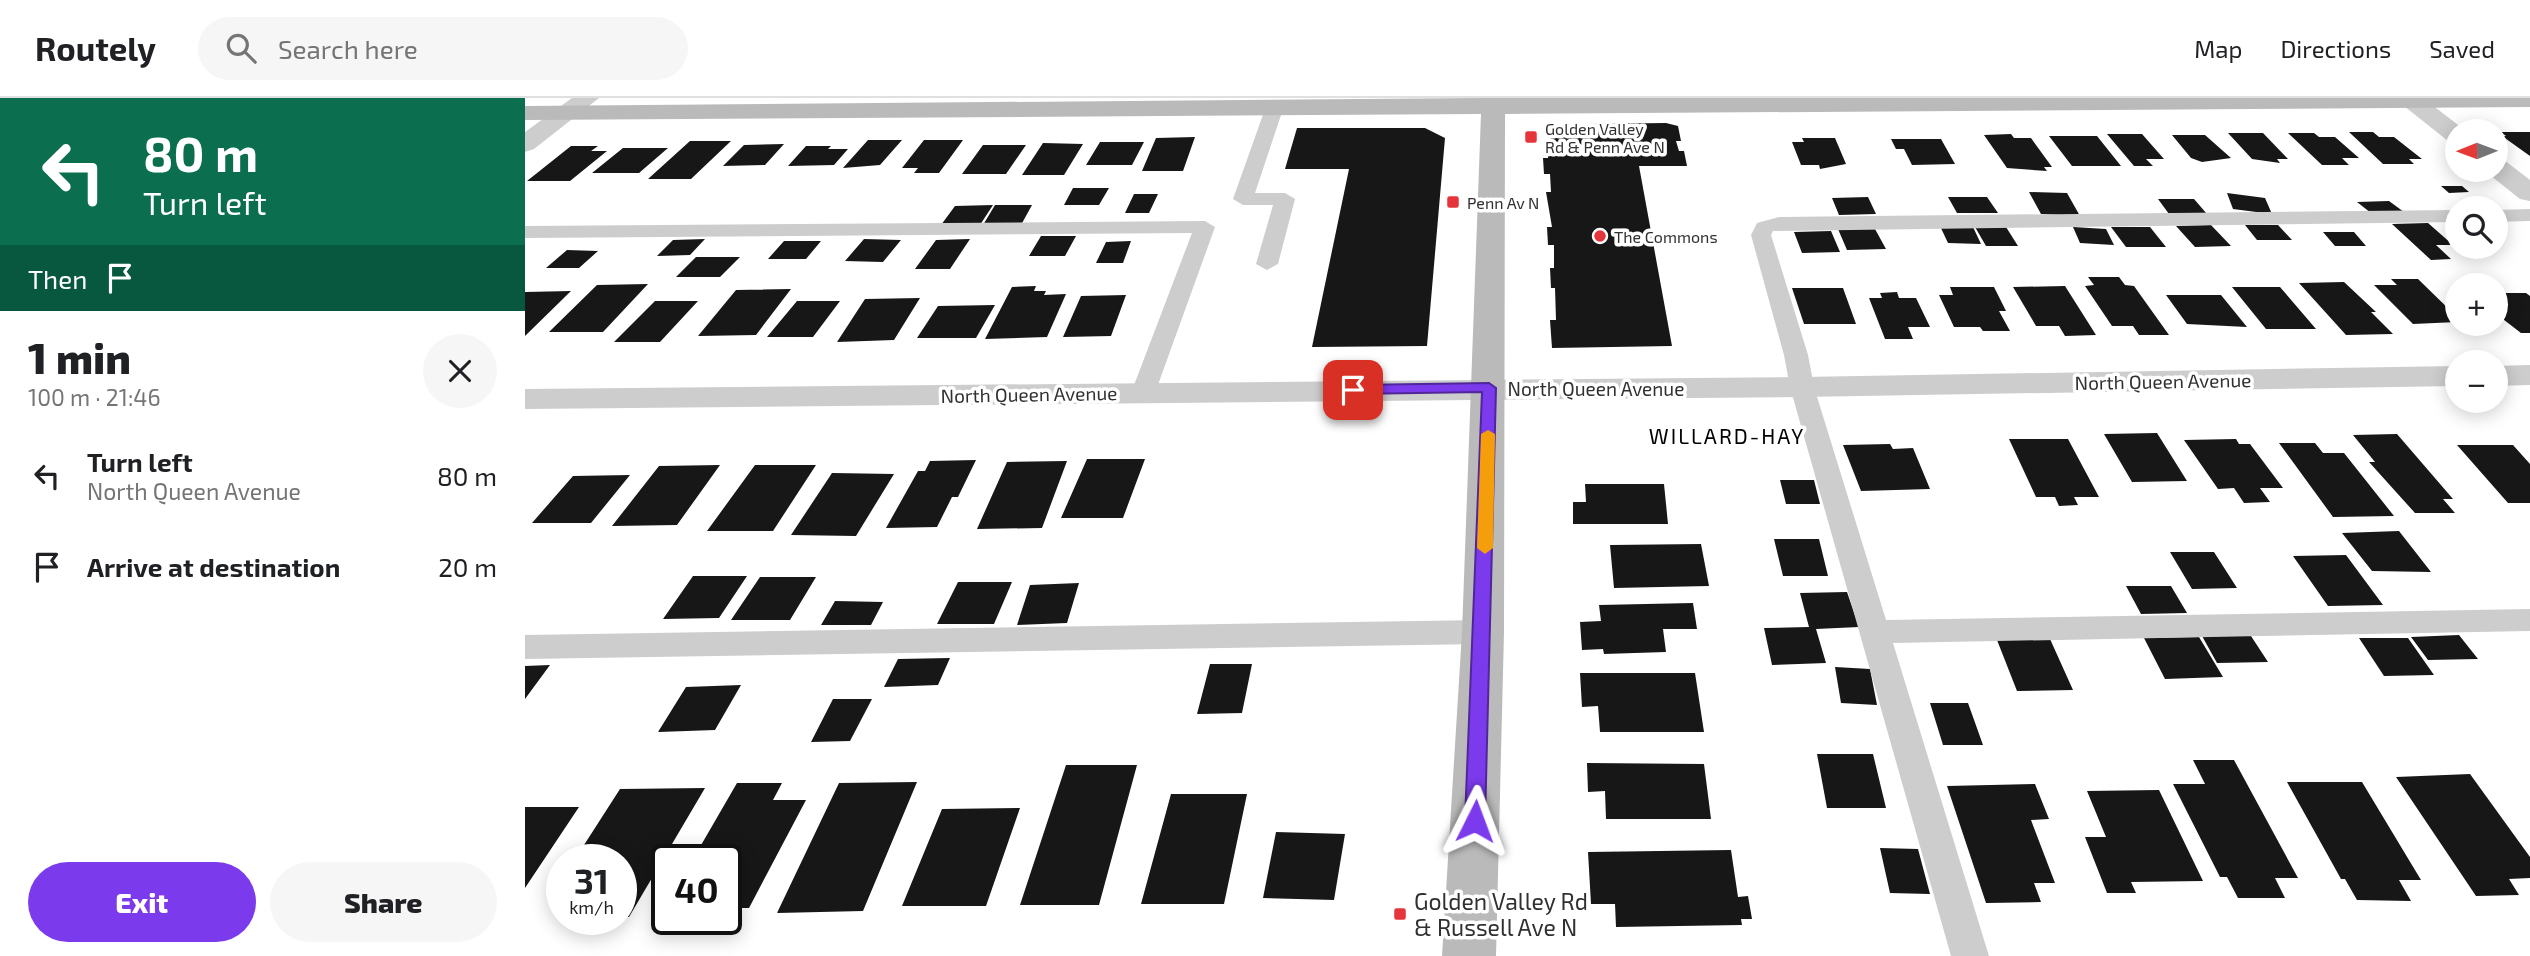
<!DOCTYPE html>
<html lang="en">
<head>
<meta charset="utf-8">
<style>
  :root { --surface:#fff; --page:#f6f6f6; --text:#202124; --muted:#757577; --line:#e0e0e0; --accent:#7c3aed }
  body { margin:0; font-family:"Exo 2",sans-serif; background:var(--page); color:var(--text); height:100vh; display:flex; flex-direction:column; font-size:26px; white-space:nowrap }
  * { box-sizing:border-box; margin:0 }
  p { font-size:23px; color:var(--muted) }
  .icon { flex:none; width:38px; height:38px; fill:none; stroke:currentColor; stroke-width:2; stroke-linecap:round; stroke-linejoin:round }
  .map { position:relative; flex:1; overflow:hidden }
  .details { display:flex; flex-direction:column; background:var(--surface); width:525px }
  .details>* { flex:none }
  .top-card { background:#0b6e4f; color:#fff; overflow:hidden }
  .needle { width:46px; rotate:269deg }
  .buttons { position:absolute; left:1920px; top:21px; display:grid; gap:14px }
  .buttons a { display:grid; place-items:center; width:63px; height:63px; border-radius:50%; background:var(--surface); box-shadow:0 4px 18px #0003; font-size:35px }
  .speed { position:absolute; left:21px; top:746px; display:flex; gap:14px; font-size:35px; font-weight:700; text-align:center }
  .speed>* { display:grid; place-content:center; width:91px; height:91px; border-radius:50%; background:var(--surface); box-shadow:0 4px 18px #0003; line-height:1 }
  .speed small { font-size:18px; font-weight:400 }
  .speed .limit { border:4px solid #111; border-radius:10px; background:#fff; color:#111 }
  .pin { position:absolute; display:grid; place-items:center; width:60px; height:60px; color:#fff; margin:-30px; border-radius:14px; box-shadow:0 4px 10px #0006 }
  .me { position:absolute; width:77px; margin:-38px; rotate:3deg; stroke-linejoin:round; filter:drop-shadow(0 0 5px #0008) }
  .turn { display:flex; align-items:center; gap:24px; height:147px; padding:0 28px; font-size:32px }
  .turn .icon { width:91px; height:91px; stroke-width:2.5 }
  .turn b { display:block; font-size:49px; line-height:60px }
  .then { display:flex; align-items:center; height:66px; padding:0 28px; background:#0003; gap:14px; font-size:26px }
  .round { display:grid; place-items:center; flex:none; width:74px; height:74px; border-radius:37px; background:var(--page) }
  .summary { display:flex; align-items:center; justify-content:space-between; height:119px; padding:0 28px }
  h1 { font-size:42px; font-weight:800; line-height:52px }
  .primary-button { display:flex; gap:14px; margin-top:auto; padding:14px 28px }
  .primary-button a { flex:1; height:80px; border-radius:42px; background:var(--accent); color:#fff; font-size:28px; font-weight:800; line-height:80px; text-align:center }
  .primary-button a+a { background:var(--page); color:var(--text) }
  ul { padding:0; list-style:none }
  li { display:flex; align-items:center; gap:21px; height:91px; padding:0 28px }
  li div { flex:1 }
  li b { display:block; font-size:26px }
  li em { font-style:normal }
  header { display:flex; align-items:center; gap:42px; box-sizing:border-box; height:98px; padding:0 35px; background:var(--surface); border-bottom:2px solid var(--line) }
  header strong { font-size:33px }
  nav { display:flex; gap:38px; margin-inline-start:auto; font-size:24px }
  .search { width:490px; height:63px; background:var(--page); display:flex; align-items:center; gap:18px; box-sizing:border-box; padding:0 24px; border-radius:38px; color:var(--muted); font-size:26px }
  main { display:flex; flex:1; min-height:0 }
  .map>svg:first-child { display:block }
  .building { fill:#171717 }
  .lines { fill:none; stroke-linecap:round; stroke-linejoin:round }
  .lane { fill:#cdcdcd; fill-rule:evenodd }
  .street { fill:#cdcdcd; fill-rule:evenodd }
  .secondary { fill:#bababa; fill-rule:evenodd }
  .route { fill:#7c3aed; stroke:#51269a; stroke-width:2 }
  .slow { fill:#f59e0b }
  .poi-dot { fill:#e6343b; stroke:#fff; stroke-width:2.5 }
  .labels { text-anchor:middle; dominant-baseline:central; stroke-width:7; stroke-linejoin:round; paint-order:stroke }
  .far-poi-label { font-size:16px; fill:#303030; stroke:#fff; text-anchor:start }
  .street-label { font-size:19px; fill:#303030; stroke:#fff }
  .neighbourhood-label { font-size:21px; letter-spacing:2px; fill:#000; stroke:#fff }
  .near-poi-label { font-size:23px; fill:#303030; stroke:#fff; text-anchor:start }
</style>
</head>
<body>
<header>
<strong>Routely</strong>
<div class="search"><svg class="icon" aria-label="search" viewBox="0 0 24 24"><circle cx="10" cy="10" r="6"/><path d="M15 15l6 6"/></svg>Search here</div>
<nav><a>Map</a><a>Directions</a><a>Saved</a></nav>
</header>
<main>
<section class="details">
<div class="top-card">
<div class="turn"><svg class="icon" aria-label="left" viewBox="0 0 24 24"><path d="M17 20v-9H6M10 6l-5 5 5 5"/></svg><div><b>80 m</b>Turn left</div></div>
<div class="then">Then<svg class="icon" aria-label="arrive" viewBox="0 0 24 24"><path d="M6 21V4h12l-3 4 3 4H6"/></svg></div>
</div>
<div class="summary"><div><h1>1 min</h1><p>100 m · 21:46</p></div><a class="round"><svg class="icon" aria-label="close" viewBox="0 0 24 24"><path d="M6 6l12 12M18 6L6 18"/></svg></a></div>
<ul>
<li><svg class="icon" aria-label="left" viewBox="0 0 24 24"><path d="M17 20v-9H6M10 6l-5 5 5 5"/></svg><div><b>Turn left</b><p>North Queen Avenue</p></div><em>80 m</em></li>
<li><svg class="icon" aria-label="arrive" viewBox="0 0 24 24"><path d="M6 21V4h12l-3 4 3 4H6"/></svg><div><b>Arrive at destination</b></div><em>20 m</em></li>
</ul>
<div class="primary-button"><a>Exit</a><a>Share</a></div>
</section>
<div class="map">
<svg width="2005" height="858" viewBox="0 0 2005 858">
  <rect width="100%" height="100%" fill="#fff"/>
  <!-- building -->
  <path class="building" d="M 1141,25 L 1153,28 L 1156,43 L 1151,43 L 1154,53 L 1159,53 L 1162,68 L 1114,68 L 1147,248 L 1027,250 L 1025,222 L 1031,222 L 1030,190 L 1026,190 L 1025,170 L 1029,170 L 1029,147 L 1023,147 L 1022,129 L 1027,129 L 1021,94 L 1026,94 L 1025,76 L 1019,76 L 1018,60 L 1023,60 L 1022,42 L 1062,26 Z
    M 772,30 L 900,30 L 920,40 L 902,248 L 787,249 L 824,71 L 760,71 Z
    M 1824,34 L 1848,34 L 1854,39 L 1869,39 L 1897,61 L 1884,61 L 1889,66 L 1858,66 Z
    M 1976,34 L 2005,34 L 2005,58 L 1977,38 L 1981,38 Z
    M 1703,35 L 1738,35 L 1763,61 L 1752,61 L 1755,65 L 1727,61 Z
    M 1763,35 L 1789,35 L 1794,39 L 1810,39 L 1834,60 L 1817,60 L 1824,67 L 1797,67 Z
    M 1486,36 L 1489,40 L 1506,40 L 1527,69 L 1519,69 L 1522,73 L 1482,70 L 1459,37 Z
    M 1582,36 L 1617,36 L 1639,61 L 1621,61 L 1628,68 L 1609,68 Z
    M 1647,37 L 1680,37 L 1706,60 L 1677,64 L 1666,60 Z
    M 1524,38 L 1572,38 L 1596,68 L 1547,68 Z
    M 670,39 L 658,73 L 617,73 L 631,40 Z
    M 1277,40 L 1310,40 L 1321,66 L 1295,71 L 1294,67 L 1276,67 L 1267,44 L 1279,44 Z
    M 1366,41 L 1416,41 L 1430,66 L 1387,67 L 1379,51 L 1371,51 Z
    M 343,42 L 377,42 L 355,67 L 318,70 Z
    M 399,42 L 438,42 L 414,75 L 389,75 L 393,70 L 377,70 Z
    M 165,43 L 206,43 L 166,81 L 123,81 Z
    M 575,44 L 619,44 L 607,67 L 561,67 Z
    M 518,45 L 558,46 L 539,77 L 497,77 Z
    M 259,46 L 240,67 L 198,68 L 219,47 Z
    M 458,47 L 501,47 L 481,76 L 437,76 Z
    M 46,48 L 73,48 L 66,53 L 82,53 L 45,83 L 2,83 Z
    M 281,48 L 306,48 L 303,51 L 323,51 L 309,67 L 263,68 Z
    M 98,50 L 143,50 L 114,75 L 67,75 Z
    M 1916,88 L 1937,88 L 1944,94 L 1924,95 Z
    M 548,90 L 584,90 L 574,107 L 539,107 Z
    M 1504,94 L 1542,95 L 1555,118 L 1516,116 Z
    M 1702,95 L 1740,100 L 1747,116 L 1708,111 Z
    M 609,96 L 633,96 L 624,115 L 600,115 Z
    M 1343,99 L 1351,116 L 1314,117 L 1307,100 Z
    M 1423,99 L 1462,99 L 1473,115 L 1432,115 Z
    M 1633,101 L 1669,101 L 1682,116 L 1644,116 Z
    M 1864,103 L 1879,114 L 1846,115 L 1832,104 Z
    M 468,107 L 455,127 L 416,127 L 430,108 Z
    M 470,107 L 507,107 L 496,127 L 458,127 Z
    M 1903,125 L 1928,147 L 1911,147 L 1926,161 L 1906,162 L 1867,126 Z
    M 1686,127 L 1706,148 L 1670,149 L 1651,128 Z
    M 1720,127 L 1753,127 L 1767,142 L 1732,142 Z
    M 1415,128 L 1448,129 L 1456,146 L 1423,145 Z
    M 1450,129 L 1481,129 L 1493,148 L 1461,148 Z
    M 1548,129 L 1581,131 L 1589,147 L 1555,145 Z
    M 1586,129 L 1625,129 L 1641,149 L 1601,149 Z
    M 1313,131 L 1350,131 L 1361,151 L 1322,152 Z
    M 1306,133 L 1315,154 L 1277,155 L 1269,134 Z
    M 1798,134 L 1829,134 L 1841,148 L 1810,148 Z
    M 516,138 L 551,138 L 540,158 L 504,158 Z
    M 180,141 L 165,157 L 132,158 L 148,142 Z
    M 339,141 L 376,142 L 358,164 L 320,163 Z
    M 445,141 L 425,171 L 390,171 L 411,142 Z
    M 259,143 L 296,143 L 281,161 L 243,161 Z
    M 606,143 L 598,165 L 571,165 L 581,144 Z
    M 42,152 L 73,153 L 54,170 L 21,170 Z
    M 171,159 L 215,159 L 195,179 L 151,179 Z
    M 1563,179 L 1594,179 L 1600,187 L 1609,188 L 1644,237 L 1614,237 L 1608,228 L 1587,228 L 1560,188 L 1569,187 Z
    M 1866,181 L 1893,181 L 1932,219 L 1932,224 L 1888,226 L 1849,187 L 1872,187 Z
    M 1819,184 L 1851,214 L 1846,214 L 1868,236 L 1821,237 L 1774,185 Z
    M 123,186 L 78,234 L 24,234 L 72,187 Z
    M 511,188 L 509,193 L 521,193 L 519,197 L 541,196 L 522,239 L 460,241 L 487,189 Z
    M 1540,188 L 1571,237 L 1540,238 L 1534,228 L 1511,228 L 1488,189 Z
    M 1425,189 L 1469,189 L 1481,213 L 1474,213 L 1485,233 L 1458,233 L 1455,229 L 1429,229 L 1414,197 L 1428,197 Z
    M 1707,189 L 1755,189 L 1791,231 L 1741,231 Z
    M 1267,190 L 1318,190 L 1331,226 L 1279,226 Z
    M 266,191 L 231,237 L 173,238 L 211,192 Z
    M 46,193 L 0,238 L 0,194 Z
    M 1372,194 L 1374,200 L 1391,200 L 1405,229 L 1383,229 L 1388,241 L 1360,241 L 1344,200 L 1357,200 L 1355,195 Z
    M 1970,195 L 2001,195 L 2005,198 L 2005,235 L 1996,235 L 1970,215 Z
    M 601,197 L 586,238 L 538,239 L 556,198 Z
    M 1641,197 L 1696,197 L 1722,229 L 1662,226 Z
    M 395,200 L 369,242 L 312,244 L 340,201 Z
    M 130,203 L 173,203 L 135,244 L 89,244 Z
    M 272,203 L 315,203 L 288,239 L 242,239 Z
    M 470,207 L 451,240 L 392,240 L 413,208 Z
    M 1632,335 L 1662,383 L 1607,384 L 1579,336 Z
    M 1872,336 L 1928,401 L 1918,401 L 1930,415 L 1890,415 L 1844,364 L 1850,364 L 1828,337 Z
    M 1484,341 L 1543,341 L 1574,399 L 1549,399 L 1553,407 L 1534,408 L 1530,399 L 1511,399 Z
    M 1711,341 L 1714,346 L 1725,346 L 1758,390 L 1735,390 L 1745,404 L 1719,405 L 1709,390 L 1693,391 L 1659,342 Z
    M 1754,345 L 1790,345 L 1798,355 L 1819,355 L 1869,418 L 1808,419 Z
    M 1365,346 L 1368,351 L 1388,350 L 1405,391 L 1336,393 L 1318,347 Z
    M 1932,347 L 1988,347 L 2005,366 L 2005,405 L 1983,405 Z
    M 562,361 L 620,361 L 598,420 L 536,420 Z
    M 451,362 L 433,399 L 427,399 L 412,429 L 361,430 L 393,373 L 400,373 L 405,363 Z
    M 542,363 L 517,430 L 452,431 L 482,364 Z
    M 195,367 L 152,427 L 87,428 L 134,368 Z
    M 230,367 L 291,367 L 248,433 L 182,433 Z
    M 307,375 L 369,376 L 331,438 L 266,437 Z
    M 105,377 L 66,425 L 7,425 L 48,378 Z
    M 1255,382 L 1289,382 L 1295,406 L 1261,406 Z
    M 1060,386 L 1139,386 L 1143,426 L 1048,426 L 1048,404 L 1061,404 Z
    M 1874,433 L 1906,474 L 1847,473 L 1817,435 Z
    M 1249,441 L 1294,441 L 1303,478 L 1258,478 Z
    M 1176,446 L 1184,488 L 1089,490 L 1085,447 Z
    M 1645,454 L 1689,454 L 1712,490 L 1667,491 Z
    M 1821,457 L 1858,507 L 1803,508 L 1768,458 Z
    M 168,478 L 222,478 L 194,520 L 138,521 Z
    M 235,479 L 291,479 L 265,522 L 206,522 Z
    M 433,484 L 487,484 L 469,526 L 412,526 Z
    M 554,485 L 542,525 L 492,527 L 505,487 Z
    M 1601,488 L 1646,488 L 1662,515 L 1616,516 Z
    M 1322,494 L 1334,529 L 1291,531 L 1301,565 L 1247,567 L 1239,530 L 1284,529 L 1275,495 Z
    M 310,503 L 358,504 L 346,527 L 296,527 Z
    M 1168,505 L 1172,531 L 1138,531 L 1141,554 L 1079,556 L 1078,551 L 1057,552 L 1055,524 L 1076,523 L 1074,507 Z
    M 1934,537 L 1953,561 L 1903,562 L 1886,539 Z
    M 1677,538 L 1726,538 L 1743,564 L 1692,565 Z
    M 1674,539 L 1698,579 L 1640,581 L 1619,540 Z
    M 1834,540 L 1883,540 L 1909,577 L 1859,578 Z
    M 1525,541 L 1548,592 L 1492,593 L 1472,542 Z
    M 425,560 L 413,587 L 359,589 L 373,561 Z
    M 685,566 L 727,566 L 717,615 L 672,616 Z
    M 25,567 L 0,601 L 0,568 Z
    M 1310,569 L 1345,571 L 1352,607 L 1316,605 Z
    M 1055,575 L 1170,575 L 1179,634 L 1075,634 L 1073,608 L 1057,609 Z
    M 216,587 L 190,632 L 133,634 L 161,589 Z
    M 308,601 L 347,601 L 325,643 L 286,644 Z
    M 1405,605 L 1443,605 L 1458,647 L 1418,647 Z
    M 1292,656 L 1348,656 L 1361,710 L 1302,710 Z
    M 1668,662 L 1709,662 L 1773,780 L 1750,780 L 1760,800 L 1713,800 L 1702,779 L 1695,779 L 1648,686 L 1680,686 Z
    M 1062,665 L 1179,666 L 1186,721 L 1081,721 L 1080,693 L 1063,694 Z
    M 541,667 L 612,667 L 574,807 L 495,807 Z
    M 1945,676 L 2005,759 L 2005,780 L 1984,781 L 1994,797 L 1951,798 L 1871,679 Z
    M 392,684 L 338,813 L 252,815 L 314,685 Z
    M 1762,684 L 1837,684 L 1896,782 L 1874,782 L 1886,803 L 1832,802 L 1820,781 L 1816,781 Z
    M 212,685 L 257,685 L 248,702 L 281,702 L 224,810 L 201,810 L 201,761 L 168,761 Z
    M 1510,686 L 1524,721 L 1506,722 L 1530,785 L 1509,785 L 1516,804 L 1461,805 L 1422,688 Z
    M 180,690 L 104,819 L 96,819 L 96,761 L 50,761 L 95,691 Z
    M 1634,692 L 1678,783 L 1606,784 L 1611,795 L 1582,795 L 1560,739 L 1581,739 L 1562,693 Z
    M 646,696 L 722,696 L 699,806 L 616,806 Z
    M 0,709 L 54,709 L 0,790 Z
    M 495,710 L 461,808 L 377,808 L 417,711 Z
    M 751,734 L 820,736 L 809,802 L 738,800 Z
    M 1355,750 L 1393,751 L 1405,796 L 1365,795 Z
    M 1206,752 L 1213,799 L 1223,798 L 1227,821 L 1216,821 L 1217,827 L 1091,829 L 1090,806 L 1066,806 L 1063,754 Z
    M 37,781 L 37,801 L 24,801 Z"/>
  <g class="lines">
    <!-- lane -->
    <path class="lane" d="M 749,6 L 758,11 L 730,95 L 760,95 L 770,101 L 753,166 L 742,172 L 731,166 L 748,107 L 718,107 L 708,101 L 740,11 Z
      M 2005,111 L 2005,123 L 1970,124 L 1970,112 Z
      M 1932,112 L 1932,124 L 1248,133 L 1246,137 L 1283,257 L 1289,289 L 1361,522 L 2005,511 L 2005,533 L 1368,545 L 1464,858 L 1426,858 L 1265,289 L 1259,257 L 1226,137 L 1232,125 L 1254,119 Z
      M 680,123 L 690,129 L 630,295 L 627,300 L 609,300 L 606,295 L 667,135 L 0,140 L 0,128 Z
      M 958,522 L 969,526 L 973,534 L 969,542 L 958,546 L 0,561 L 0,537 Z"/>
    <!-- street -->
    <path class="street" d="M 47,0 L 74,0 L 9,51 L 0,54 L 0,34 Z
      M 1877,0 L 1898,0 L 1941,33 L 1932,33 L 1932,46 L 1923,43 L 1879,8 L 1875,3 Z
      M 1970,60 L 1979,62 L 2005,82 L 2005,103 L 1995,101 L 1961,74 L 1970,72 Z
      M 2005,267 L 2005,287 L 1970,288 L 1970,268 Z
      M 1932,268 L 1932,288 L 1277,299 L 0,311 L 0,291 L 1277,279 Z"/>
    <!-- secondary -->
    <path class="secondary" d="M 956,0 L 2005,0 L 2005,9 L 980,16 L 979,534 L 971,858 L 917,858 L 937,534 L 956,16 L 0,22 L 0,8 Z"/>
  </g>
  <!-- route -->
  <path class="route" d="M 964,285 L 971,290 L 960,723 L 957,729 L 950,732 L 943,729 L 940,723 L 957,294 L 828,296 L 821,292 L 828,287 Z"/>
  <!-- slow -->
  <path class="slow" d="M 963,332 L 970,336 L 968,450 L 960,456 L 952,450 L 956,336 Z"/>
  <!-- markers -->
  <g class="poi-dot">
    <rect x="999" y="32" width="14" height="14" rx="3.5"/>
    <rect x="921" y="97" width="14" height="14" rx="3.5"/>
    <circle cx="1075" cy="138" r="7"/>
    <rect x="868" y="809" width="14" height="14" rx="3.5"/>
  </g>
  <g class="labels">
    <!-- far-poi labels -->
    <g class="far-poi-label">
      <text x="1020" y="30">Golden Valley<tspan x="1020" dy="18">Rd &amp; Penn Ave N</tspan></text>
      <text x="942" y="104">Penn Av N</text>
      <text x="1089" y="138">The Commons</text>
    </g>
    <!-- street labels -->
    <g class="street-label">
      <text transform="translate(1638 283) rotate(-1)">North Queen Avenue</text>
      <text x="1071" y="290">North Queen Avenue</text>
      <text transform="translate(504 296) rotate(-1)">North Queen Avenue</text>
    </g>
    <!-- neighbourhood labels -->
    <g class="neighbourhood-label">
      <text x="1202" y="337">WILLARD-HAY</text>
    </g>
    <!-- near-poi labels -->
    <g class="near-poi-label">
      <text x="889" y="803">Golden Valley Rd<tspan x="889" dy="26">&amp; Russell Ave N</tspan></text>
    </g>
  </g>
</svg>
<div class="buttons">
<a><svg class="needle" viewBox="-14 -14 28 28"><path d="M0-13l5 13h-10z" fill="#e53935"/><path d="M0 13l5-13h-10z" fill="#757577"/></svg></a>
<a><svg class="icon" aria-label="search" viewBox="0 0 24 24"><circle cx="10" cy="10" r="6"/><path d="M15 15l6 6"/></svg></a>
<a>+</a>
<a>−</a>
</div>
<div class="speed"><div>31<small>km/h</small></div><div class="limit">40</div></div>
<div class="pin" style="left:828px;top:292px;background:#d93025"><svg class="icon" aria-label="arrive" viewBox="0 0 24 24"><path d="M6 21V4h12l-3 4 3 4H6"/></svg></div>
<svg class="me" style="left:950px;top:723px" viewBox="-20 -20 40 40"><path d="M0-17L14 15 0 8-14 15z" fill="#7c3aed" stroke="#fff" stroke-width="4"/></svg>
</div>
</main>
</body>
</html>
